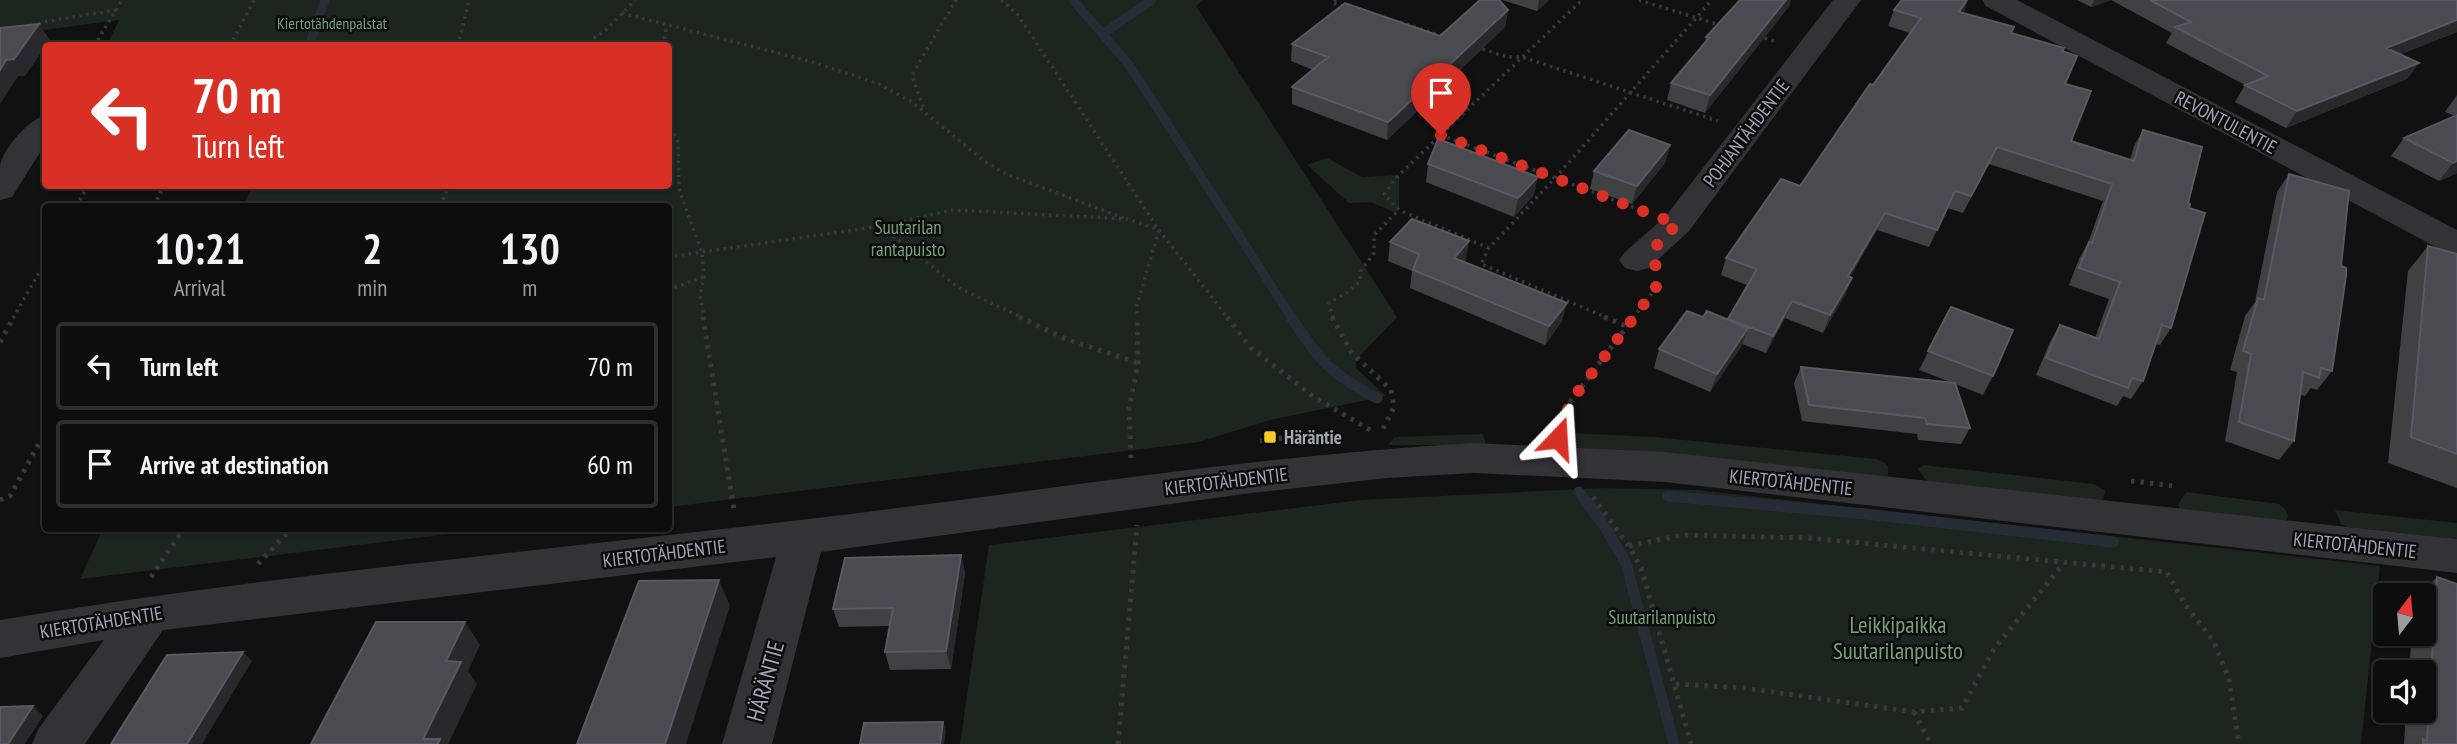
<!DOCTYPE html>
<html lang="en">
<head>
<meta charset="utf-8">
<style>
  :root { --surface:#0d0d0e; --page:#161617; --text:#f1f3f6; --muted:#9a9c9e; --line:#2d2d2e }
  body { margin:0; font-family:"PT Sans Narrow",sans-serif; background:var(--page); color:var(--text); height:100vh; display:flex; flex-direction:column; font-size:26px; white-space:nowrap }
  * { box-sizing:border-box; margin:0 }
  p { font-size:23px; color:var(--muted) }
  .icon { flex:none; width:38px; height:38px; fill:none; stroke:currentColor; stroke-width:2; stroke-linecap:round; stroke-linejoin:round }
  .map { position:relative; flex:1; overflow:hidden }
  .panel { position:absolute; left:42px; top:203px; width:630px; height:329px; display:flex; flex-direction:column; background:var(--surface); border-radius:7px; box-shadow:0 2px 5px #0004,0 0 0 2px var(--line) }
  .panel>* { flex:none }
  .guide { position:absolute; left:42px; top:42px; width:630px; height:147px; border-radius:7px; box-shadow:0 2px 5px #0004,0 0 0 2px var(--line); background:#d93025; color:#fff; overflow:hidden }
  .needle { width:46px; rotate:16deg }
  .buttons { position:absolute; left:2373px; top:583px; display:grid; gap:14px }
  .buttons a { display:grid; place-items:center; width:63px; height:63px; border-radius:7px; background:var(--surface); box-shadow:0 2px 5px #0004,0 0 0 2px var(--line); font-size:35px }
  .pin { position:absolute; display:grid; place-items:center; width:60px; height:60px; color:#fff; margin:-72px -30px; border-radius:50% 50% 50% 0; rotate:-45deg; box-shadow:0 0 7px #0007 }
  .pin .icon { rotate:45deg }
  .me { position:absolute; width:77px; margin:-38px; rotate:20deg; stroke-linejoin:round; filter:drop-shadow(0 0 5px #0008) }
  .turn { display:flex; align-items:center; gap:24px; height:147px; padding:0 35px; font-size:32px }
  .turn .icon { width:91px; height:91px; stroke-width:2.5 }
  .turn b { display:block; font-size:49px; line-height:60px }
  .eta { display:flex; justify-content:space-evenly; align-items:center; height:119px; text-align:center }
  .eta b { font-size:42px; font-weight:700; line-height:49px }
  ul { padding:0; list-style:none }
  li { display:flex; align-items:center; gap:21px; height:88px; margin:0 14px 10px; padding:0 21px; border:4px solid var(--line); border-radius:7px }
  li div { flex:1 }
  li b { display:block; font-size:26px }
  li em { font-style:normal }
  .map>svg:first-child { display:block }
  .green { fill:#1d251f }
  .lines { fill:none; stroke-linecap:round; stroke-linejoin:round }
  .stream-far1 { stroke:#272d36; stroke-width:9 }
  .stream { stroke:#272d36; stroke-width:11 }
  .path-far1 { stroke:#38393e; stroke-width:3.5; stroke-dasharray:2.5 4.5; stroke-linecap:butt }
  .path { stroke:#38393e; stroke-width:5; stroke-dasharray:3.5 6; stroke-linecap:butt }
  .minor { fill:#323237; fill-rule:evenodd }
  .wall { fill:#3f4145 }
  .shaded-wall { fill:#28292c }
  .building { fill:#4a4b51; stroke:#585961; stroke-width:2 }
  .route { stroke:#d93025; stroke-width:12; stroke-dasharray:0 21.6 }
  .poi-dot { fill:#f8cb23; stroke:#0c0c0d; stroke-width:2.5 }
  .labels { text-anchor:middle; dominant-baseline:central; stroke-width:5; stroke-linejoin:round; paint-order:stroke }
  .far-park-label { font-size:16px; fill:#77a07f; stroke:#0c0c0d }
  .street-label { font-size:19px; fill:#a1a5b4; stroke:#0c0c0d }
  .park-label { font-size:19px; fill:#77a07f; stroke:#0c0c0d }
  .poi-label { font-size:19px; font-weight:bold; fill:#a1a5b4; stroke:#0c0c0d; text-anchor:start }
  .near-park-label { font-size:23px; fill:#77a07f; stroke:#0c0c0d }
  .near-street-label { font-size:23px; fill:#a1a5b4; stroke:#0c0c0d }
</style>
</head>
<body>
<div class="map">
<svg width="2457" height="744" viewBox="0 0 2457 744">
  <rect width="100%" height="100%" fill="#111112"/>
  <!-- green -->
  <path class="green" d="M 0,0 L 1203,0 L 1196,6 L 1397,317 L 1357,359 L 1356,368 L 1386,396 L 1270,420 L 1199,442 L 669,507 L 668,206 L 243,206 L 252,186 L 668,186 L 668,46 L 107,45 L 119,20 L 0,36 Z
    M 1327,158 L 1362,177 L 1399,175 L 1399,210 L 1394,212 L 1371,202 L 1349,203 L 1307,165 Z
    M 1572,433 L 1654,437 L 1876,459 L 1885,463 L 1888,467 L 1888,478 L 1573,449 L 1569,436 Z
    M 1483,434 L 1486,445 L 1388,445 L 1395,437 Z
    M 1923,465 L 2094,484 L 2105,490 L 2103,501 L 1928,483 L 1918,469 Z
    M 1601,488 L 1696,490 L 2380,566 L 2361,744 L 960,744 L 989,545 L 1361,500 Z
    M 2186,492 L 2279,504 L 2285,509 L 2288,516 L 2286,521 L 2180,510 L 2178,504 Z
    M 2335,510 L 2457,523 L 2457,539 L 2348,527 L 2341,524 Z
    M 103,529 L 103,528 L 489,529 L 80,579 Z"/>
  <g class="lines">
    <!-- stream-far1 -->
    <path class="stream-far1" d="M 1073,0 L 1130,66 L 1292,318
      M 1107,31 L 1152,0
      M 309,46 L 325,0"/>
    <!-- stream -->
    <path class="stream" d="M 1291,317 C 1319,360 1330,374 1377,398
      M 1579,492 L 1605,527 L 1626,563 L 1674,744
      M 1668,496 L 1866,514 L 2113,542"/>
    <!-- path-far1 -->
    <path class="path-far1" d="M 1001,0 L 1018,15 L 1159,230 L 1137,305 L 1137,318
      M 1336,0 L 1332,3 L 1347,7
      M 1639,0 L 1723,26
      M 622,13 L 816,63 L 879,84 L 912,102 L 984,161 L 1006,174 L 1124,218
      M 1400,22 L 1445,37
      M 32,27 L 43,22 L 116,10
      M 1758,36 L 1777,42
      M 94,46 L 122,0
      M 230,46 L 254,0
      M 458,46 L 469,0
      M 484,46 L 512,42
      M 582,46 L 607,29 L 635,0
      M 664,46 L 666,28
      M 1476,47 L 1507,57 L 1522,57 L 1718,121
      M 923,107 L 912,75 L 956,0
      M 1415,109 L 1454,124
      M 668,121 L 678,142 L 679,189 L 702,253 L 704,277 L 700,295 L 704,318
      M 1441,135 L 1643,211
      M 76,206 L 88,186
      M 154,206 L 164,186
      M 440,206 L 449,186
      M 882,227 L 959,288 L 1023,318
      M 1489,248 L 1399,210 L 1384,194 L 1399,175 L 1582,0
      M 668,257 L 881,226 L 952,210 L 1128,219 L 1159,230 L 1228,318
      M 668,290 L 703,277
      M 13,318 L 46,261
      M 1333,318 L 1329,303 L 1351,290 L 1360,281 L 1361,271 L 1374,253 L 1374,235 L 1399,210
      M 1608,318 L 1481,264 L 1489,248 L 1555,178 L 1712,0
      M 1633,318 L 1656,288 L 1656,282"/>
    <!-- path -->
    <path class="path" d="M 703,317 L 734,510
      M 1019,317 L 1066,339 L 1138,363
      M 1227,317 L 1251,348 L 1314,397 L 1372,431
      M 1332,317 L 1351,352 L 1391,390 L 1394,407 L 1381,433
      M 1604,317 L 1626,326
      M 0,342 L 14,317
      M 1560,429 L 1571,401 L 1634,317
      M 1260,441 L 1289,437
      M 1131,458 L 1129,409 L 1138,363 L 1137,317
      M 2131,481 L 2174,486
      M 1593,497 L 1629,546 L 1641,568 L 1691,744
      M 0,500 L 10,496 L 46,431
      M 1629,546 L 1682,535 L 1808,538 L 2167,572 L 2184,603 L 2214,642 L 2229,679 L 2239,744
      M 258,564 L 292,528
      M 151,577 L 184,528
      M 1676,684 L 1745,688 L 1914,712 L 1962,708 L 1994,649 L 2063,564
      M 1914,712 L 1931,744
      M 1118,744 L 1137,525"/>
    <!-- minor -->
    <path class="minor" d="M 1833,0 L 1861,0 L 1689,231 L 1649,268 L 1637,271 L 1625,268 L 1619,260 L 1625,252 L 1665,217 Z
      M 1982,0 L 2017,0 L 2457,230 L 2457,255 L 2445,252 L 1986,6 Z
      M 46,115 L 46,143 L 12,197 L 0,200 C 0,189 0,177 0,167 C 2,149 29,119 46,115 Z
      M 1474,443 L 1665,452 L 2457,539 L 2457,573 L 1665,482 L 1474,473 L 1387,478 L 1251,493 L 821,552 L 772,744 L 722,744 L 776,557 L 163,630 L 85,744 L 32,744 L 39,728 L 104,640 L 0,658 L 0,620 C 265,575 533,552 800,520 C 1024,494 1248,456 1474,443 Z"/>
  </g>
  <!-- wall -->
  <path class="wall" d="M 1502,0 L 1549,0 L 1537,11 Z
    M 2077,0 L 2457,0 L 2457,32 L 2401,54 L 2419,63 L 2407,79 L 2286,128 L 2235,102 L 2245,85 L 2166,43 L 2172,33 L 2111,0 L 2091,7 Z
    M 1790,5 L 1705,113 L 1667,100 L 1671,83 L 1705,43 L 1706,37 Z
    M 1508,10 L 1505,27 L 1387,140 L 1292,104 L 1292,87 L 1313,70 L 1291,61 L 1292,44 L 1440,36 Z
    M 1894,10 L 1964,11 L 1962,13 L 2011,33 L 2062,51 L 2071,141 L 2130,160 L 2134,146 L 2143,130 L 2188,203 L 2189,208 L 2171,328 L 2160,345 L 2156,344 L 2143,381 L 2131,399 L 2123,396 L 2117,406 L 2036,375 L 2050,342 L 2060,325 L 2095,338 L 2109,299 L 2069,285 L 2079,259 L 2088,243 L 2103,201 L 1989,164 L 1963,213 L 1947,208 L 1929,247 L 1877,230 L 1850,277 L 1852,278 L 1845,295 L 1823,333 L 1785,318 L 1766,353 L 1742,344 L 1710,392 L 1654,368 L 1659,349 L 1703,317 L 1728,319 L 1747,285 L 1721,275 L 1726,258 L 1800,186 L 1910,33 L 1888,26 Z
    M 2457,95 L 2457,173 L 2439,181 L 2391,156 L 2404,138 L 2455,116 L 2445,112 Z
    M 1670,145 L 1665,163 L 1632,204 L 1590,189 L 1594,171 Z
    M 1428,164 L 1534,195 L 1514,217 L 1426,182 Z
    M 2289,174 L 2341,266 L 2332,371 L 2317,390 L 2311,388 L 2305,396 L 2300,395 L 2294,441 L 2279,460 L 2225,441 L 2237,372 L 2230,370 L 2245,316 L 2255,302 L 2277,192 Z
    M 1390,242 L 1466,260 L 1464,262 L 1562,321 L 1545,345 L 1410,288 L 1412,271 L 1388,261 Z
    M 2428,246 L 2457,254 L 2457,488 L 2388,463 L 2408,271 Z
    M 1951,307 L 1993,376 L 1983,395 L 1955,384 L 1970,428 L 1961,444 L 1918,440 L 1917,434 L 1802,421 L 1794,383 L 1801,367 L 1953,383 L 1919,370 Z
    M 961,555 L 965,573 L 951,669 L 890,670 L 885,652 L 890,626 L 839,627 L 833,609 Z
    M 2437,577 L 2457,744 L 2404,744 L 2406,710 L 2424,710 L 2424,672 L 2409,672 L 2412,634 L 2424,634 L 2424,595 L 2419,595 Z"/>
  <!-- shaded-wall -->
  <path class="shaded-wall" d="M 1539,0 L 1549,0 L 1537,11 Z
    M 1786,0 L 1791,0 L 1790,5 L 1705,113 L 1710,95 Z
    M 1967,0 L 1968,0 L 1964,11 L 1953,28 L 1959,12 Z
    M 2094,0 L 2111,0 L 2091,7 Z
    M 1508,10 L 1505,27 L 1387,140 L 1388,122 Z
    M 2457,20 L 2457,32 L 2375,64 L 2386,48 Z
    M 39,24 L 50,40 L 25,76 L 18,76 L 0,104 L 0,70 L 6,60 Z
    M 2419,63 L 2407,79 L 2286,128 L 2297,111 Z
    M 1670,145 L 1665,163 L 1632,204 L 1637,186 Z
    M 2457,161 L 2457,173 L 2439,181 L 2453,163 Z
    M 1538,177 L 1534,195 L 1514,217 L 1518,198 Z
    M 1885,213 L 1877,230 L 1841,293 L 1848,276 Z
    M 1469,241 L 1466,260 L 1451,276 L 1454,258 Z
    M 1852,278 L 1845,295 L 1823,333 L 1830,315 Z
    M 1792,301 L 1785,318 L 1766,353 L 1773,336 Z
    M 1567,303 L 1562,321 L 1545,345 L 1549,326 Z
    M 1748,328 L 1742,346 L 1710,392 L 1717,374 Z
    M 961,555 L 965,573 L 951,669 L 946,651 Z
    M 719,580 L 730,606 L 686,744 L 665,744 Z
    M 465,622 L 480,645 L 468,671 L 477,684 L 448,744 L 427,744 L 423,739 L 446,661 Z
    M 243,652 L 252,661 L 202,744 L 187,744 Z
    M 33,706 L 43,716 L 25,744 L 8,744 Z
    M 943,722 L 946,731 L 944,744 L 940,744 Z"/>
  <!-- building -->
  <path class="building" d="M 1480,0 L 1499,0 L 1508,10 L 1388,122 L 1292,87 L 1328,57 L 1292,44 L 1345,3 L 1440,36 Z
    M 1740,0 L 1786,0 L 1710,95 L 1671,83 L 1709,38 L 1706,37 Z
    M 1902,0 L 1967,0 L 1959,12 L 2014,27 L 2011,33 L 2064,48 L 2062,51 L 2077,56 L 2065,84 L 2091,91 L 2071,141 L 2134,161 L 2143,130 L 2202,147 L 2188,203 L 2190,204 L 2189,208 L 2205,213 L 2171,328 L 2162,325 L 2143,381 L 2132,378 L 2128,388 L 2046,358 L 2060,325 L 2099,339 L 2120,282 L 2079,268 L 2089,242 L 2092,243 L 2112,184 L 1997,147 L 1971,196 L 1955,191 L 1937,230 L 1885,213 L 1848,276 L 1852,278 L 1830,315 L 1792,301 L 1773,336 L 1728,319 L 1757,269 L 1726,258 L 1781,179 L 1800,186 L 1870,84 L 1873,85 L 1921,18 L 1894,10 Z
    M 2150,0 L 2457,0 L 2457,20 L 2386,48 L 2419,63 L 2297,111 L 2245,85 L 2268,76 L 2175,27 L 2191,22 Z
    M 39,24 L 14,59 L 6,60 L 0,70 L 0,28 Z
    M 2457,115 L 2457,161 L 2453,163 L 2404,138 Z
    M 1629,130 L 1670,145 L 1637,186 L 1594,171 Z
    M 1438,139 L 1538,177 L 1518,198 L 1428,164 Z
    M 2289,174 L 2349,191 L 2341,266 L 2346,268 L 2346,276 L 2332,371 L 2321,368 L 2319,378 L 2303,372 L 2294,441 L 2239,422 L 2251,354 L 2243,351 L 2258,298 L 2264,300 Z
    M 1412,219 L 1469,241 L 1454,258 L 1567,303 L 1549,326 L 1413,270 L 1419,254 L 1390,242 Z
    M 2428,246 L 2457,254 L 2457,454 L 2411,437 Z
    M 1951,307 L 2013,330 L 1993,376 L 1928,351 Z
    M 1687,311 L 1703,317 L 1707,311 L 1748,328 L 1717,374 L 1659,349 Z
    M 1801,367 L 1955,383 L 1970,428 L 1927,424 L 1925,418 L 1809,405 Z
    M 961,555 L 946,651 L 885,652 L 893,608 L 833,609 L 845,558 Z
    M 2437,577 L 2457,584 L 2457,744 L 2423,744 L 2423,739 L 2427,741 Z
    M 719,580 L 665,744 L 577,744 L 639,581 Z
    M 376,622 L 465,622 L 446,661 L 461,662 L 423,739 L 440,739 L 438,744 L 311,744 Z
    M 243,652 L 187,744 L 111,744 L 167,655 Z
    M 33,706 L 8,744 L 0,744 L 0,707 Z
    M 943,722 L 940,744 L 860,744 L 864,723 Z"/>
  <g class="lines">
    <!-- route -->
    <path class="route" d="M 1441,135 L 1677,224 L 1655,247 L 1656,288 L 1571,401 L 1558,438"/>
  </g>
  <!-- markers -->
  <rect class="poi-dot" x="1263" y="430" width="14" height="14" rx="3.5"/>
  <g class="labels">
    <!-- far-park labels -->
    <g class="far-park-label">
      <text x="332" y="23">Kiertotähdenpalstat</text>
    </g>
    <!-- street labels -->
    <g class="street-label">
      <text transform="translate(2226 122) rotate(28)">REVONTULENTIE</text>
      <text transform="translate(1746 133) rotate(-53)">POHJANTÄHDENTIE</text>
      <text transform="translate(1226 481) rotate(-7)">KIERTOTÄHDENTIE</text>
      <text transform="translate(1791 482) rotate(6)">KIERTOTÄHDENTIE</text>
      <text transform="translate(2355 545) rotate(6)">KIERTOTÄHDENTIE</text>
      <text transform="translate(664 553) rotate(-7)">KIERTOTÄHDENTIE</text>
      <text transform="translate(101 622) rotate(-9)">KIERTOTÄHDENTIE</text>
    </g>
    <!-- park labels -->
    <g class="park-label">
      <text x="908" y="227">Suutarilan<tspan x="908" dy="22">rantapuisto</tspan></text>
      <text x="1662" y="617">Suutarilanpuisto</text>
    </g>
    <!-- poi labels -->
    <g class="poi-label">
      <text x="1284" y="437">Häräntie</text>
    </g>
    <!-- near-park labels -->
    <g class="near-park-label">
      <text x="1898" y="624">Leikkipaikka<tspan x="1898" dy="26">Suutarilanpuisto</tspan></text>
    </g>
    <!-- near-street labels -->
    <g class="near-street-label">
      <text transform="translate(765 681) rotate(-74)">HÄRÄNTIE</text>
    </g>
  </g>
</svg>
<div class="buttons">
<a><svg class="needle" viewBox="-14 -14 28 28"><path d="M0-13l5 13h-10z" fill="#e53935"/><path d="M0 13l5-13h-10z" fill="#9a9c9e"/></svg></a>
<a><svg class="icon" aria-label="sound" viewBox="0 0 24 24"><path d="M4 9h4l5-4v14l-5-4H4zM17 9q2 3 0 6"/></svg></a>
</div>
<div class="pin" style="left:1441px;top:135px;background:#d93025"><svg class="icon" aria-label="arrive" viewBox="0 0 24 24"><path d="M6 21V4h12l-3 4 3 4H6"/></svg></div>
<svg class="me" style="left:1558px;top:438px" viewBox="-20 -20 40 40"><path d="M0-17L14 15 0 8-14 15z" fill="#d93025" stroke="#fff" stroke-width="4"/></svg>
<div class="guide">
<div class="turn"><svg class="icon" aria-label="left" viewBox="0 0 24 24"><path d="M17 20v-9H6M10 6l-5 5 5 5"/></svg><div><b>70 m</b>Turn left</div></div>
</div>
<section class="panel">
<div class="eta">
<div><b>10:21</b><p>Arrival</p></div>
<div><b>2</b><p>min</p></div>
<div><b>130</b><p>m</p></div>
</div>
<ul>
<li><svg class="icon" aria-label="left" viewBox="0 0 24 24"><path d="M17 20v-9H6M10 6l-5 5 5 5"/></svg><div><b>Turn left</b></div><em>70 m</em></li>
<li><svg class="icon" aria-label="arrive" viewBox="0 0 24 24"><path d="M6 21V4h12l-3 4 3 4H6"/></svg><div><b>Arrive at destination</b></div><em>60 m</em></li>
</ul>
</section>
</div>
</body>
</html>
